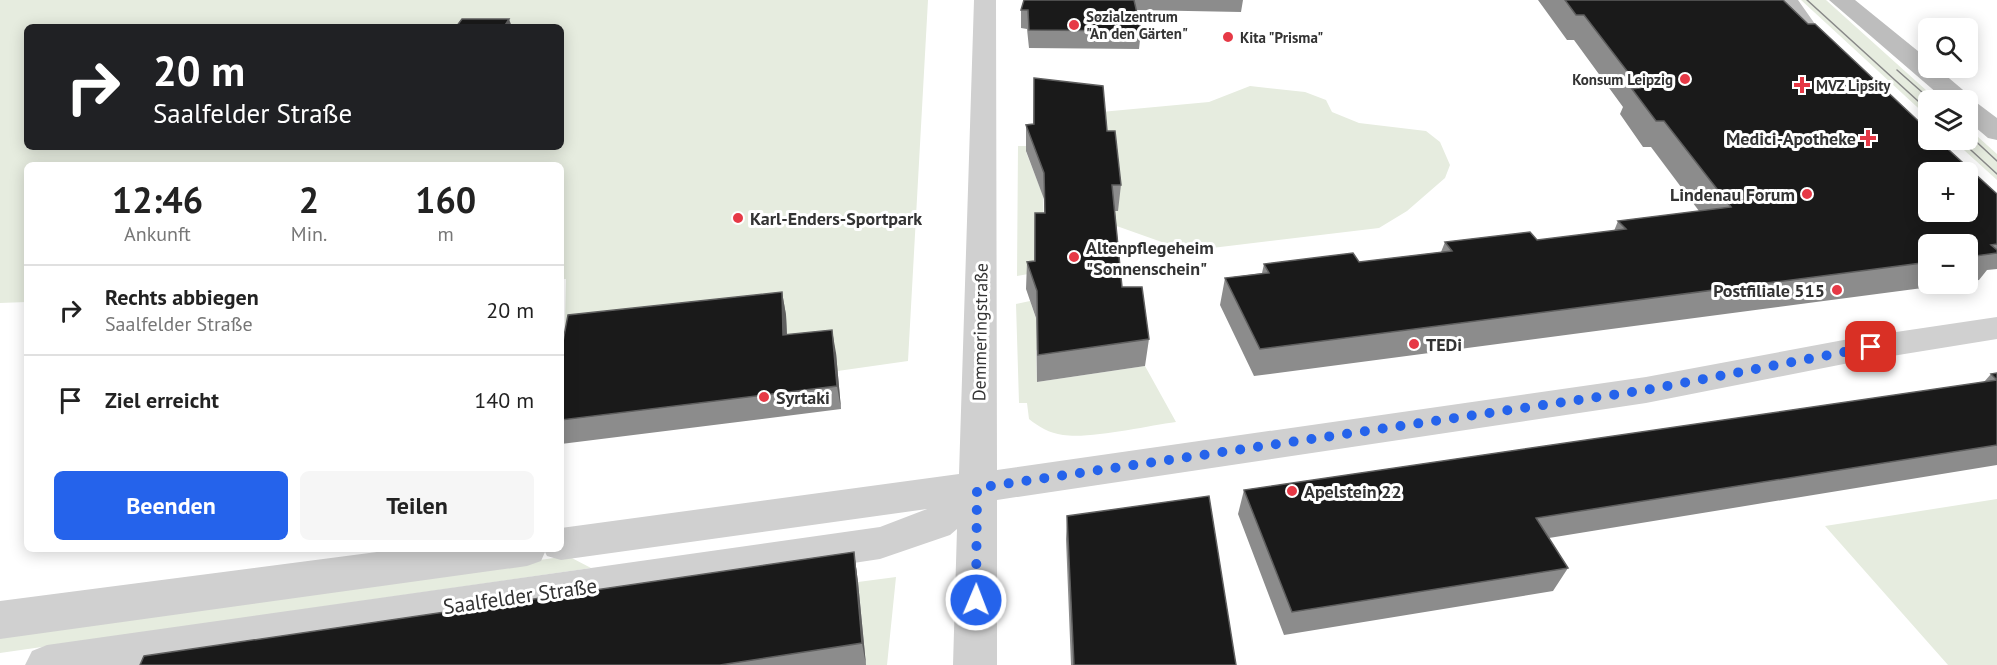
<!DOCTYPE html>
<html lang="de">
<head>
<meta charset="utf-8">
<style>
  :root { --surface:#fff; --page:#f6f6f6; --text:#222; --muted:#767676; --line:#e0e0e0; --accent:#2563eb }
  body { margin:0; font-family:"PT Sans",sans-serif; background:var(--page); color:var(--text); height:100vh; display:flex; flex-direction:column; font-size:22px; white-space:nowrap }
  * { box-sizing:border-box; margin:0 }
  p { font-size:20px; color:var(--muted) }
  .icon { flex:none; width:33px; height:33px; fill:none; stroke:currentColor; stroke-width:2; stroke-linecap:round; stroke-linejoin:round }
  .map { position:relative; flex:1; overflow:hidden }
  .details { position:absolute; left:24px; top:162px; width:540px; height:390px; display:flex; flex-direction:column; background:var(--surface); border-radius:9px; box-shadow:0 3px 15px #0003 }
  .details>* { flex:none }
  .banner { position:absolute; left:24px; top:24px; width:540px; height:126px; border-radius:9px; box-shadow:0 3px 15px #0003; background:#202124; color:#fff; overflow:hidden }
  .tools { position:absolute; left:1918px; top:18px; display:grid; gap:12px }
  .tools a { display:grid; place-items:center; width:60px; height:60px; border-radius:9px; background:var(--surface); box-shadow:0 3px 15px #0003; font-size:30px }
  .pin { position:absolute; display:grid; place-items:center; width:51px; height:51px; color:#fff; margin:-26px; border-radius:12px; box-shadow:0 3px 9px #0006 }
  .me { position:absolute; width:66px; margin:-33px; rotate:1deg; stroke-linejoin:round; filter:drop-shadow(0 0 4px #0008) }
  .turn { display:flex; align-items:center; gap:21px; height:126px; padding:0 30px; font-size:27px }
  .turn .icon { width:78px; height:78px; stroke-width:2.5 }
  .turn b { display:block; font-size:42px; line-height:51px }
  .eta { display:flex; justify-content:space-evenly; align-items:center; height:102px; text-align:center }
  .eta b { font-size:36px; font-weight:700; line-height:42px }
  .cta { display:flex; gap:12px; margin-top:auto; padding:12px 30px }
  .cta a { flex:1; height:69px; border-radius:9px; background:var(--accent); color:#fff; font-size:24px; font-weight:700; line-height:69px; text-align:center }
  .cta a+a { background:var(--page); color:var(--text) }
  ul { padding:0; list-style:none }
  li { display:flex; align-items:center; gap:18px; height:90px; padding:0 30px; border-top:2px solid var(--line) }
  li div { flex:1 }
  li b { display:block; font-size:22px }
  li em { font-style:normal }
  .map>svg:first-child { display:block }
  .green { fill:#e6ecdf; fill-rule:evenodd }
  .lines { fill:none; stroke-linecap:round; stroke-linejoin:round }
  .street { fill:#d0d0d0; fill-rule:evenodd }
  .secondary { fill:#bdbdbd; fill-rule:evenodd }
  .tram { stroke:#888; stroke-width:1.5 }
  .wall { fill:#8c8c8c }
  .shaded-wall { fill:#5f5f5f }
  .building { fill:#1a1a1a; stroke:#5f5f5f; stroke-width:1.5; fill-rule:evenodd }
  .route { stroke:#2563eb; stroke-width:10; stroke-dasharray:0 18 }
  .poi-dot { fill:#e63946; stroke:#fff; stroke-width:2 }
  .labels { text-anchor:middle; dominant-baseline:central; stroke-width:6; stroke-linejoin:round; paint-order:stroke }
  .far-poi-label { font-size:15px; font-weight:bold; fill:#333; stroke:#fff; text-anchor:start }
  .poi-label { font-size:18px; font-weight:bold; fill:#333; stroke:#fff; text-anchor:start }
  .street-label { font-size:18px; fill:#333; stroke:#fff }
  .near-street-label { font-size:21px; fill:#333; stroke:#fff }
</style>
</head>
<body>
<div class="map">
<svg width="1997" height="665" viewBox="0 0 1997 665">
  <rect width="100%" height="100%" fill="#fff"/>
  <!-- green -->
  <path class="green" d="M 0,0 L 928,0 L 908,361 L 563,410 L 566,279 L 561,279 L 561,165 L 27,165 L 27,302 L 0,303 ZM 27,27 L 561,27 L 561,147 L 27,147 Z
    M 1801,0 L 1826,0 L 1937,100 L 1929,100 L 1929,118 Z
    M 1250,86 L 1305,92 L 1326,100 L 1332,112 L 1359,123 L 1426,131 L 1440,142 L 1450,165 L 1445,178 L 1407,211 L 1379,228 L 1187,251 L 1111,224 L 1101,112 L 1209,102 Z
    M 1968,128 L 1997,154 L 1997,180 L 1953,140 L 1968,140 Z
    M 1018,146 L 1042,146 L 1026,152 L 1040,188 L 1043,188 L 1044,240 L 1034,273 L 1017,276 Z
    M 1030,301 L 1043,339 L 1036,351 L 1037,382 L 1145,366 L 1176,422 C 1146,426 1091,439 1063,435 C 1049,433 1039,427 1029,419 L 1027,403 L 1019,403 L 1016,304 Z
    M 1997,499 L 1997,665 L 1948,665 L 1825,526 Z
    M 568,556 L 591,568 L 0,653 L 0,637 Z
    M 896,577 L 887,665 L 866,665 L 858,582 Z"/>
  <g class="lines">
    <!-- street -->
    <path class="street" d="M 974,0 L 996,0 L 997,470 L 1646,377 L 1849,339 L 1997,317 L 1997,339 L 1849,363 L 1646,403 L 997,500 L 997,665 L 953,665 L 957,529 L 950,535 L 880,559 L 178,665 L 25,665 L 32,651 L 47,645 L 880,527 L 927,509 L 561,560 L 547,556 L 545,552 L 541,561 L 527,566 L 0,639 L 0,601 L 400,549 L 561,549 L 561,528 L 959,474 Z"/>
    <!-- secondary -->
    <path class="secondary" d="M 1776,0 L 1798,0 L 1815,24 L 1834,44 L 1830,49 C 1804,56 1788,19 1776,0 Z
      M 1829,0 L 1855,0 L 1929,60 L 1929,68 L 1937,68 L 1969,95 L 1973,100 L 1997,118 L 1997,140 L 1988,138 L 1968,121 L 1968,100 L 1945,100 Z"/>
    <!-- tram -->
    <path class="tram" d="M 1807,0 L 1929,111
      M 1897,70 L 1931,100
      M 1968,134 L 1997,161
      M 1960,140 L 1997,174"/>
  </g>
  <!-- wall -->
  <path class="wall" d="M 1024,0 L 1243,0 L 1241,12 L 1136,10 L 1141,31 L 1139,49 L 1029,48 L 1027,29 L 1021,28 L 1021,10 Z
    M 1538,0 L 1783,0 L 1808,24 L 1997,194 L 1997,269 L 1987,270 L 1979,280 L 1968,282 L 1968,244 L 1929,244 L 1929,284 L 1953,284 L 1254,376 L 1220,305 L 1225,278 L 1262,273 L 1264,264 L 1359,262 L 1441,252 L 1445,242 L 1537,240 L 1614,231 L 1618,221 L 1699,211 L 1651,147 L 1643,147 L 1620,114 L 1623,107 L 1574,40 L 1567,40 Z
    M 1034,78 L 1107,131 L 1121,185 L 1118,211 L 1115,211 L 1122,287 L 1149,339 L 1145,366 L 1037,382 L 1036,318 L 1026,289 L 1027,262 L 1034,261 L 1035,213 L 1044,213 L 1044,199 L 1026,151 L 1026,125 L 1033,125 Z
    M 782,292 L 786,315 L 787,335 L 836,353 L 841,409 L 561,444 L 561,352 Z
    M 1997,373 L 1997,465 L 1549,538 L 1568,568 L 1553,591 L 1284,635 L 1238,514 L 1244,490 L 1984,382 L 1991,374 Z
    M 1067,516 L 1236,665 L 1071,665 L 1066,539 Z
    M 854,552 L 858,582 L 866,665 L 140,665 Z"/>
  <!-- shaded-wall -->
  <path class="shaded-wall" d="M 509,19 L 512,27 L 504,27 Z
    M 782,292 L 786,315 L 788,359 L 783,335 Z
    M 832,330 L 836,353 L 841,409 L 837,386 Z
    M 854,552 L 858,582 L 866,665 L 862,643 Z"/>
  <!-- building -->
  <path class="building" d="M 1024,0 L 1134,0 L 1141,31 L 1029,30 L 1028,10 L 1021,10 Z
    M 1565,0 L 1783,0 L 1808,24 L 1815,24 L 1929,131 L 1929,140 L 1938,140 L 1997,194 L 1997,244 L 1991,245 L 1997,250 L 1997,253 L 1968,257 L 1968,244 L 1929,244 L 1929,262 L 1260,349 L 1225,278 L 1269,273 L 1264,264 L 1353,253 L 1359,262 L 1452,251 L 1445,242 L 1530,232 L 1537,240 L 1626,229 L 1618,221 L 1731,207 L 1664,121 L 1656,121 L 1632,89 L 1640,88 L 1584,15 L 1576,15 ZM 1929,172 L 1968,172 L 1968,212 L 1929,212 Z
    M 462,19 L 509,19 L 504,27 L 456,27 Z
    M 1034,78 L 1103,86 L 1107,131 L 1115,131 L 1121,185 L 1112,185 L 1122,287 L 1142,287 L 1149,339 L 1038,355 L 1037,291 L 1027,262 L 1035,261 L 1035,213 L 1045,213 L 1044,173 L 1026,125 L 1034,124 Z
    M 782,292 L 783,335 L 832,330 L 837,386 L 561,420 L 561,352 L 568,315 Z
    M 1997,373 L 1997,380 L 1991,374 Z
    M 1997,380 L 1997,445 L 1536,518 L 1568,568 L 1292,612 L 1244,490 Z
    M 1209,496 L 1236,665 L 1074,665 L 1067,516 Z
    M 854,552 L 862,643 L 720,665 L 140,665 L 144,656 Z"/>
  <g class="lines">
    <!-- route -->
    <path class="route" d="M 976,600 L 977,488 L 1646,390 L 1871,347"/>
  </g>
  <!-- markers -->
  <g class="poi-dot">
    <circle cx="1074" cy="25" r="6"/>
    <circle cx="1228" cy="37" r="6"/>
    <circle cx="1685" cy="79" r="6"/>
    <path d="M1799 76h6v6h6v6h-6v6h-6v-6h-6v-6h6z"/>
    <path d="M1865 129h6v6h6v6h-6v6h-6v-6h-6v-6h6z"/>
    <circle cx="1807" cy="194" r="6"/>
    <circle cx="738" cy="218" r="6"/>
    <circle cx="1074" cy="257" r="6"/>
    <circle cx="1837" cy="290" r="6"/>
    <circle cx="1414" cy="344" r="6"/>
    <circle cx="764" cy="397" r="6"/>
    <circle cx="1292" cy="491" r="6"/>
  </g>
  <g class="labels">
    <!-- far-poi labels -->
    <g class="far-poi-label">
      <text x="1086" y="16">Sozialzentrum<tspan x="1086" dy="17">"An den Gärten"</tspan></text>
      <text x="1240" y="37">Kita "Prisma"</text>
      <text x="1673" y="79" text-anchor="end">Konsum Leipzig</text>
      <text x="1816" y="85">MVZ Lipsity</text>
    </g>
    <!-- poi labels -->
    <g class="poi-label">
      <text x="1856" y="138" text-anchor="end">Medici-Apotheke</text>
      <text x="1795" y="194" text-anchor="end">Lindenau Forum</text>
      <text x="750" y="218">Karl-Enders-Sportpark</text>
      <text x="1086" y="247">Altenpflegeheim<tspan x="1086" dy="21">"Sonnenschein"</tspan></text>
      <text x="1825" y="290" text-anchor="end">Postfiliale 515</text>
      <text x="1426" y="344">TEDi</text>
      <text x="776" y="397">Syrtaki</text>
      <text x="1304" y="491">Apelstein 22</text>
    </g>
    <!-- street labels -->
    <g class="street-label">
      <text transform="translate(980 332) rotate(-89)">Demmeringstraße</text>
    </g>
    <!-- near-street labels -->
    <g class="near-street-label">
      <text transform="translate(520 596) rotate(-8)">Saalfelder Straße</text>
    </g>
  </g>
</svg>
<div class="tools">
<a><svg class="icon" aria-label="search" viewBox="0 0 24 24"><circle cx="10" cy="10" r="6"/><path d="M15 15l6 6"/></svg></a>
<a><svg class="icon" aria-label="layers" viewBox="0 0 24 24"><path d="M12 4l9 5-9 5-9-5zM3 14l9 5 9-5"/></svg></a>
<a>+</a>
<a>−</a>
</div>
<div class="pin" style="left:1871px;top:347px;background:#d93025"><svg class="icon" aria-label="arrive" viewBox="0 0 24 24"><path d="M6 21V4h12l-3 4 3 4H6"/></svg></div>
<svg class="me" style="left:976px;top:600px" viewBox="-20 -20 40 40"><circle r="17" fill="#2563eb" stroke="#fff" stroke-width="3"/><path d="M0-11L8 9 0 5-8 9z" fill="#fff"/></svg>
<div class="banner">
<div class="turn"><svg class="icon" aria-label="right" viewBox="0 0 24 24"><path d="M7 20v-9h11M14 6l5 5-5 5"/></svg><div><b>20 m</b>Saalfelder Straße</div></div>
</div>
<section class="details">
<div class="eta">
<div><b>12:46</b><p>Ankunft</p></div>
<div><b>2</b><p>Min.</p></div>
<div><b>160</b><p>m</p></div>
</div>
<ul>
<li><svg class="icon" aria-label="right" viewBox="0 0 24 24"><path d="M7 20v-9h11M14 6l5 5-5 5"/></svg><div><b>Rechts abbiegen</b><p>Saalfelder Straße</p></div><em>20 m</em></li>
<li><svg class="icon" aria-label="arrive" viewBox="0 0 24 24"><path d="M6 21V4h12l-3 4 3 4H6"/></svg><div><b>Ziel erreicht</b></div><em>140 m</em></li>
</ul>
<div class="cta"><a>Beenden</a><a>Teilen</a></div>
</section>
</div>
</body>
</html>
